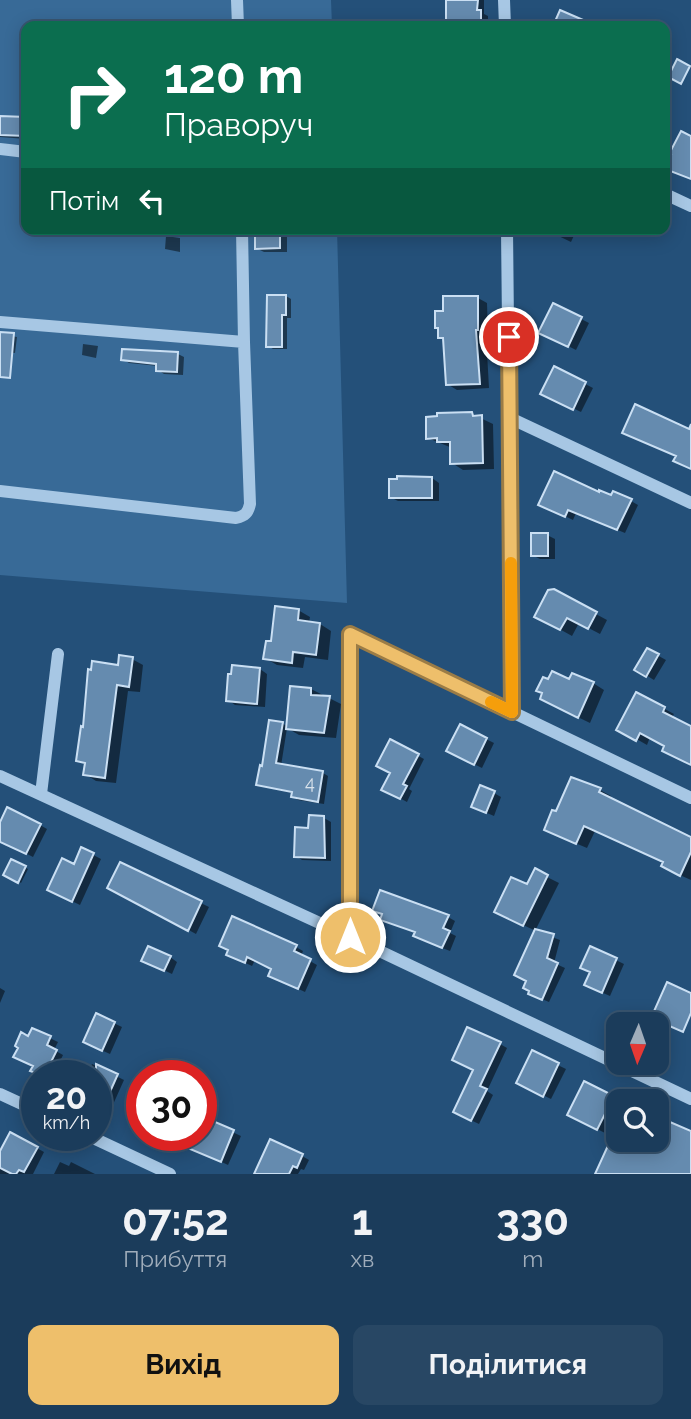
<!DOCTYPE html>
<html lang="uk">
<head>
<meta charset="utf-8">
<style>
  :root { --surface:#1b3c5b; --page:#284764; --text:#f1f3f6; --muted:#a0adbb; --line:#395671; --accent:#eebf6b }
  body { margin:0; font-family:Raleway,sans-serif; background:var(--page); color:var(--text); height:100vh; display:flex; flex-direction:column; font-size:26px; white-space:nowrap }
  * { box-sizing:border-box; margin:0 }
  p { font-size:23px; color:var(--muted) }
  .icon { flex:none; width:38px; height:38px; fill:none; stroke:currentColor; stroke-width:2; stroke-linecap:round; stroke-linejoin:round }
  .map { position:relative; height:1174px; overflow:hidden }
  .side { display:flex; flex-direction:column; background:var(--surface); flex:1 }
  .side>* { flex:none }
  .guide { position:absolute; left:21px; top:21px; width:649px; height:214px; border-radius:14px; box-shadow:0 4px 18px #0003,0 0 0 2px var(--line); background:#0b6e4f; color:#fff; overflow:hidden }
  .needle { width:46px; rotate:182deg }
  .fabs { position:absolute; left:606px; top:1012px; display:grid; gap:14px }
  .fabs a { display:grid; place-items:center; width:63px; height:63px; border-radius:14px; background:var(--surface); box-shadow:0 4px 18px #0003,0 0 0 2px var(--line); font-size:35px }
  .speed { position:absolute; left:21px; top:1060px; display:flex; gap:14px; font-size:35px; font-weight:700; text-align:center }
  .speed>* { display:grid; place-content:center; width:91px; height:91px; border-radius:50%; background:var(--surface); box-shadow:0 4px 18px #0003,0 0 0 2px var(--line); line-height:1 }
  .speed small { font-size:18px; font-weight:400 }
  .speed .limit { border:10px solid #d22; background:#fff; color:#111 }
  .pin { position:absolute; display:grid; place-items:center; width:60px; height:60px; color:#fff; margin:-30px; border:4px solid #fff; border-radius:50%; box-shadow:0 2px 7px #0007 }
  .me { position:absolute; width:77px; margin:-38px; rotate:0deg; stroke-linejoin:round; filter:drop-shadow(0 0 5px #0008) }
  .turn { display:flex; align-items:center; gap:24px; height:147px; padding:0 28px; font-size:32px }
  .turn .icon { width:91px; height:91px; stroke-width:2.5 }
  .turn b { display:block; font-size:49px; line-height:60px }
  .then { display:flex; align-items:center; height:66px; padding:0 28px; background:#0003; gap:14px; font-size:26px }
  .eta { display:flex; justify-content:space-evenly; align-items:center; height:119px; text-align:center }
  .eta b { font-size:42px; font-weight:700; line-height:49px }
  .action { display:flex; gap:14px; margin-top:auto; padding:14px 28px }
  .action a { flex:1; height:80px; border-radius:14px; background:var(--accent); color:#111; font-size:28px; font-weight:700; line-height:80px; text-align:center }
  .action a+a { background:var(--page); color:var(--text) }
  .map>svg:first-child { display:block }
  .green { fill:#386a97 }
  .shadow { fill:#0007 }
  .building { fill:#658baf; stroke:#cadff3; stroke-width:2 }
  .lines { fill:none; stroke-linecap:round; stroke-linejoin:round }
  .minor { stroke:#a7c7e4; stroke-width:12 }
  .route-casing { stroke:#9b7c46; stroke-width:18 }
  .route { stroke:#eebf6b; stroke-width:12 }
  .slow { stroke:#f59e0b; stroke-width:12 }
  .labels { text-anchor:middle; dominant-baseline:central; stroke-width:5; stroke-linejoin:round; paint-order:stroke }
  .number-label { font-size:18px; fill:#d8e2eb }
</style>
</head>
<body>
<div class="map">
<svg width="691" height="1174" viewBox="0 0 691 1174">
  <rect width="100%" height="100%" fill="#245079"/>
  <!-- green -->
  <path class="green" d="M 0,0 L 331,0 L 332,26 L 26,26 L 26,229 L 337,229 L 347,603 L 0,575 Z"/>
  <!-- shadow -->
  <path class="shadow" d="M 448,0 L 484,0 L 484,14 L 488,16 L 488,26 L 448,26 Z
    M 406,19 L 433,19 L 441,24 L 441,26 L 406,26 Z
    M 0,117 L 26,119 L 26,139 L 0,137 Z
    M 256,229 L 287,229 L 287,252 L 264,252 L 256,248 Z
    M 441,229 L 481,229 L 481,236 L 449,237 L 441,233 Z
    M 544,229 L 577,229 L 571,242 Z
    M 166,236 L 180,238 L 180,252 L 165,249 Z
    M 286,296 L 291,299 L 291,318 L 287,318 L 287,349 L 273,349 L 268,346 Z
    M 478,298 L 487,303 L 488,334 L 486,334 L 489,388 L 457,390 L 447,384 L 445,340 L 440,337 L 445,313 Z
    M 554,305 L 589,323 L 576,350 L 548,336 Z
    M 0,334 L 17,337 L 15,353 L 0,351 Z
    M 83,344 L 98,346 L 96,358 L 82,355 Z
    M 178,354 L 184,357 L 183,375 L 164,374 L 158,370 L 158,366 L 129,363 L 123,359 Z
    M 554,368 L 593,388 L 581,412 L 550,397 Z
    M 472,414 L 493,424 L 494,469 L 463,470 L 452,463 L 452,448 L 428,438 Z
    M 432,478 L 439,483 L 439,501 L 398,501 L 390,497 Z
    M 599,494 L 631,501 L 638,505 L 625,533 L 576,513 L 573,520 L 548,508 Z
    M 547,535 L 555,539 L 555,559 L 540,559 L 532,555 Z
    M 553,591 L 607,620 L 600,634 L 579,623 L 572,636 L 536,616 Z
    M 298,610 L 310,617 L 309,623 L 320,624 L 331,631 L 328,660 L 305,657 L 303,668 L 277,665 L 265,658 L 272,643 Z
    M 648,650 L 666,660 L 654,680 L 636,669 Z
    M 132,659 L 143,665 L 140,692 L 128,691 L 116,783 L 96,781 L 85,774 L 86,765 L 78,760 L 85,729 L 120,667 Z
    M 260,669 L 267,674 L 265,707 L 235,705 L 228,700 Z
    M 570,681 L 593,683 L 604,690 L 590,723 L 553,705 Z
    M 311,689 L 341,704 L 336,738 L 299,735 L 287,728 L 281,766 L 323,773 L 328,776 L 324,804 L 298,800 L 293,796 L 293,793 L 258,784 L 282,723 L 288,727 Z
    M 637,694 L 674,714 L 671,718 L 691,728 L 691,764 L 650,737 L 647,745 L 619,729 Z
    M 460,726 L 494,743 L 482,768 L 455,755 Z
    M 391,741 L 424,759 L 409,789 L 412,791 L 407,802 L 390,793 Z
    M 572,779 L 600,790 L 611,796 L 609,799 L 691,839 L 691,880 L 673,872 L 665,863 L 595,831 L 587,848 L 556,835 Z
    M 494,793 L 501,797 L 494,816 L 480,810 Z
    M 324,818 L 331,822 L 331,861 L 302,860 L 296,856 L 310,829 Z
    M 40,825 L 47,829 L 33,857 L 0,840 L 0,826 Z
    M 82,849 L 101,859 L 80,905 L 57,894 Z
    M 12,861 L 28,869 L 21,883 L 5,875 Z
    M 121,864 L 209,907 L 196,934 L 109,887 Z
    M 535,871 L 559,883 L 535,931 L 560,940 L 554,963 L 565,968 L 549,1002 L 537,997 L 536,931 L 508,918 Z
    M 375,910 L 448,917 L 455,921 L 450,933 L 456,936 L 450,951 L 422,940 L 416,933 L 389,923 L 384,915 Z
    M 296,947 L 303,951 L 301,956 L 317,965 L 305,992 L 277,979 L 273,969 L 255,960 L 252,966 L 235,958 Z
    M 591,948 L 624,964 L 610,996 L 594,989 Z
    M 170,957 L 177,962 L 172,974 L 151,964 Z
    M 0,988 L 5,991 L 0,1003 Z
    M 97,1015 L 122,1027 L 110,1054 L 92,1046 Z
    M 33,1030 L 58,1042 L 54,1050 L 63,1055 L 53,1076 L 43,1076 L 33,1070 L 35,1066 L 29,1038 Z
    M 500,1044 L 507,1048 L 487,1091 L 493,1095 L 479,1124 L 462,1116 Z
    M 533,1053 L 566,1069 L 551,1099 L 526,1087 Z
    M 92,1064 L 124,1080 L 111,1109 L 96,1103 L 96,1076 L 87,1076 Z
    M 585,1084 L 618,1101 L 618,1106 L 605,1133 L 577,1119 Z
    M 204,1119 L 241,1136 L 228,1165 L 192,1148 L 197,1136 L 201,1136 Z
    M 11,1134 L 44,1152 L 33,1174 L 0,1174 L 0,1155 Z
    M 302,1156 L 309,1160 L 304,1170 L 301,1169 L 298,1174 L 256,1174 Z
    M 60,1162 L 69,1166 L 71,1162 L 95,1174 L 54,1174 Z"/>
  <!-- building -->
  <path class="building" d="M 446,0 L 478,0 L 477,10 L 481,10 L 481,26 L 446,26 Z
    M 560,10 L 597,26 L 553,26 Z
    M 677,59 L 690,66 L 681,84 L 668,77 Z
    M 0,116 L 26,117 L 26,136 L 0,135 Z
    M 681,131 L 691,136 L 691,179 L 665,169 L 671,155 L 669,154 Z
    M 255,229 L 280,229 L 280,248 L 255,249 Z
    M 267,295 L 286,295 L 286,315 L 282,315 L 282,347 L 266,347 Z
    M 443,296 L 478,296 L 478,330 L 476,330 L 480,384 L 446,385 L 443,338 L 438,338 L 438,328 L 435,328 L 435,311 L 443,311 Z
    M 553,303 L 582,317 L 568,347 L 538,333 Z
    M 0,332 L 14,333 L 10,378 L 0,377 Z
    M 122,349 L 178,352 L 177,372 L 156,371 L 156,364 L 121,360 Z
    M 554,366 L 586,382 L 573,410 L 540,394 Z
    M 635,404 L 689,429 L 691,424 L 691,469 L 673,461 L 676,456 L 622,433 Z
    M 472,412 L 473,416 L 482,415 L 483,463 L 450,464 L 450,442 L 437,442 L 437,438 L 426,439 L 426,417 L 437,416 L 437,413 Z
    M 554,471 L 599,492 L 599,490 L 611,495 L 613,491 L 632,499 L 617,530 L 568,510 L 565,517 L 538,505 Z
    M 397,476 L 432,477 L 432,498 L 389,498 L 389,479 L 397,479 Z
    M 531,533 L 548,533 L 548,556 L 531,556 Z
    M 554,589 L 597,612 L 588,629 L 567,618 L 560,630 L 534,617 L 548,590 Z
    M 275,606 L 299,609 L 298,620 L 320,623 L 316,655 L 293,652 L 292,663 L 263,659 L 266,641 L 271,641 Z
    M 647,648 L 659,654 L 646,677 L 634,670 Z
    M 119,655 L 133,657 L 129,687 L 117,685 L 105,778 L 83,775 L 85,763 L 76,761 L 81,726 L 83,727 L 88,669 L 91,670 L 92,661 L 118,665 Z
    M 232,665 L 260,668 L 257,704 L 226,701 L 228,674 L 231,674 Z
    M 552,671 L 569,679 L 572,673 L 594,682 L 578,718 L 540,699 L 542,693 L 536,691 L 543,677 L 548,679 Z
    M 290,686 L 311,688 L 311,695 L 330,696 L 324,733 L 286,729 Z
    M 636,692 L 665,707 L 663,712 L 691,726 L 691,765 L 662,751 L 664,746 L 640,733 L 636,741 L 616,730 Z
    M 269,720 L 283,722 L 276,763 L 323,771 L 318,802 L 291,797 L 292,792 L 256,785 L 260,765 L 262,766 Z
    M 460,724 L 487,738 L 474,765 L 446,751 Z
    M 390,739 L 419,754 L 403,784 L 407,786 L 400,799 L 381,790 L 390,773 L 376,766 Z
    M 571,777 L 601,788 L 599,792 L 691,837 L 691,852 L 680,876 L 661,866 L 663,862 L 584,826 L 576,844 L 544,830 L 552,810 L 556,811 Z
    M 480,785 L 495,791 L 486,813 L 471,807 Z
    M 7,807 L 41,824 L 26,854 L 0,842 L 0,822 Z
    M 309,815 L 324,816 L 325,858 L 294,857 L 295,827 L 308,828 Z
    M 81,847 L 94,853 L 72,902 L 47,890 L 62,858 L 74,864 Z
    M 11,859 L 26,866 L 18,883 L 3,875 Z
    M 120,862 L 202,901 L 188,931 L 107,888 Z
    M 535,868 L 548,875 L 523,926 L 494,912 L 511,877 L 527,884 Z
    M 380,890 L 449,915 L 443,928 L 450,931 L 442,948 L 413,936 L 415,932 L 380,920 L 382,914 L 372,911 Z
    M 232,916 L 297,945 L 294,951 L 311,959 L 298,989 L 268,976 L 271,969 L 247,957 L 245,963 L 226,955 L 228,950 L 219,946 Z
    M 535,929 L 554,934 L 547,958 L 558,963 L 542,1000 L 528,994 L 529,991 L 523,988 L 526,981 L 514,975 Z
    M 148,946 L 171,956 L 164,971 L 141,961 Z
    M 590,946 L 617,958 L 602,993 L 584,985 L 590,972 L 580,968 Z
    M 667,982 L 691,993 L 691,1013 L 683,1032 L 651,1018 Z
    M 96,1013 L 115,1022 L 102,1051 L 83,1042 Z
    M 467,1027 L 501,1042 L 480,1086 L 487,1089 L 471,1121 L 453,1112 L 473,1070 L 452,1060 Z
    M 32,1028 L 51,1036 L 47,1045 L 57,1050 L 44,1076 L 30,1071 L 33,1066 L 13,1057 L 18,1048 L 15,1046 L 21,1032 L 28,1036 Z
    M 532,1050 L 559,1063 L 543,1097 L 516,1083 Z
    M 96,1064 L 118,1074 L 96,1123 Z
    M 584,1081 L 614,1096 L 597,1130 L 567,1115 Z
    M 201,1116 L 234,1130 L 221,1162 L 190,1149 L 195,1136 L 201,1136 Z
    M 656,1116 L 691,1131 L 691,1174 L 595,1174 L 611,1139 L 656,1139 Z
    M 10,1132 L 38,1147 L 24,1172 L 19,1170 L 16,1174 L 12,1174 L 0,1168 L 0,1151 Z
    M 270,1139 L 303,1154 L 297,1168 L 293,1166 L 289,1174 L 254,1174 Z"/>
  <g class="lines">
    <!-- minor -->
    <path class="minor" d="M 237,0 L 238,26
      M 504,0 L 505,26
      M 0,149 L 26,152
      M 665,194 L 691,206
      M 507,229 L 512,712
      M 0,322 L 244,342
      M 510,418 L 691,503
      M 0,491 L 236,518 C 245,516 248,513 250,504 L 244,342 L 242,229
      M 0,776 L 350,937 L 691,1099
      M 41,794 L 58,654
      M 350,937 L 350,634 L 691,798
      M 0,1094 L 37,1111
      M 89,1136 L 170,1174"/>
  </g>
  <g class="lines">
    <!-- route casing -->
    <g class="route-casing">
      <path id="route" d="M 350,937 L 350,634 L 512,712 L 509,337"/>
    </g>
    <!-- route -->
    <use href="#route" class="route"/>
    <!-- slow -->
    <path class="slow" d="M 491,702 L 512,712 L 511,563"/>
  </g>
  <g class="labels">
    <!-- number labels -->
    <g class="number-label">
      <text x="310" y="782">4</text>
    </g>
  </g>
</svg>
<div class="fabs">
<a><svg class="needle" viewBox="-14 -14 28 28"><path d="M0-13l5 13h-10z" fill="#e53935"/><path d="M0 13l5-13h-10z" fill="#a0adbb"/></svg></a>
<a><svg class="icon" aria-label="search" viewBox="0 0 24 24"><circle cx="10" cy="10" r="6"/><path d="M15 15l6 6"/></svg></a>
</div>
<div class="speed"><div>20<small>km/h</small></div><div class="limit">30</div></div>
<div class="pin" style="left:509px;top:337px;background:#d93025"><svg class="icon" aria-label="arrive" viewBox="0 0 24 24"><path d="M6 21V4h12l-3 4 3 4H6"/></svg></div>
<svg class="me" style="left:350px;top:937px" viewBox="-20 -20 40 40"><circle r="17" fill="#eebf6b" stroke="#fff" stroke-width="3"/><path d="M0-11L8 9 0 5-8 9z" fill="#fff"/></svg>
<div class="guide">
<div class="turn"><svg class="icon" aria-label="right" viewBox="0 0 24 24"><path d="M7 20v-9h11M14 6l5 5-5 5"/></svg><div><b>120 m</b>Праворуч</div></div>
<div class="then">Потім<svg class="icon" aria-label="left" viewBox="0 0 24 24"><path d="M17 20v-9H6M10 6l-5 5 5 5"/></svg></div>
</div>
</div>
<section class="side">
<div class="eta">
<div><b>07:52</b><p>Прибуття</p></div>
<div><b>1</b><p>хв</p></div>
<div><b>330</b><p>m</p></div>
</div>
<div class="action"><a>Вихід</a><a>Поділитися</a></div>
</section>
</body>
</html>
